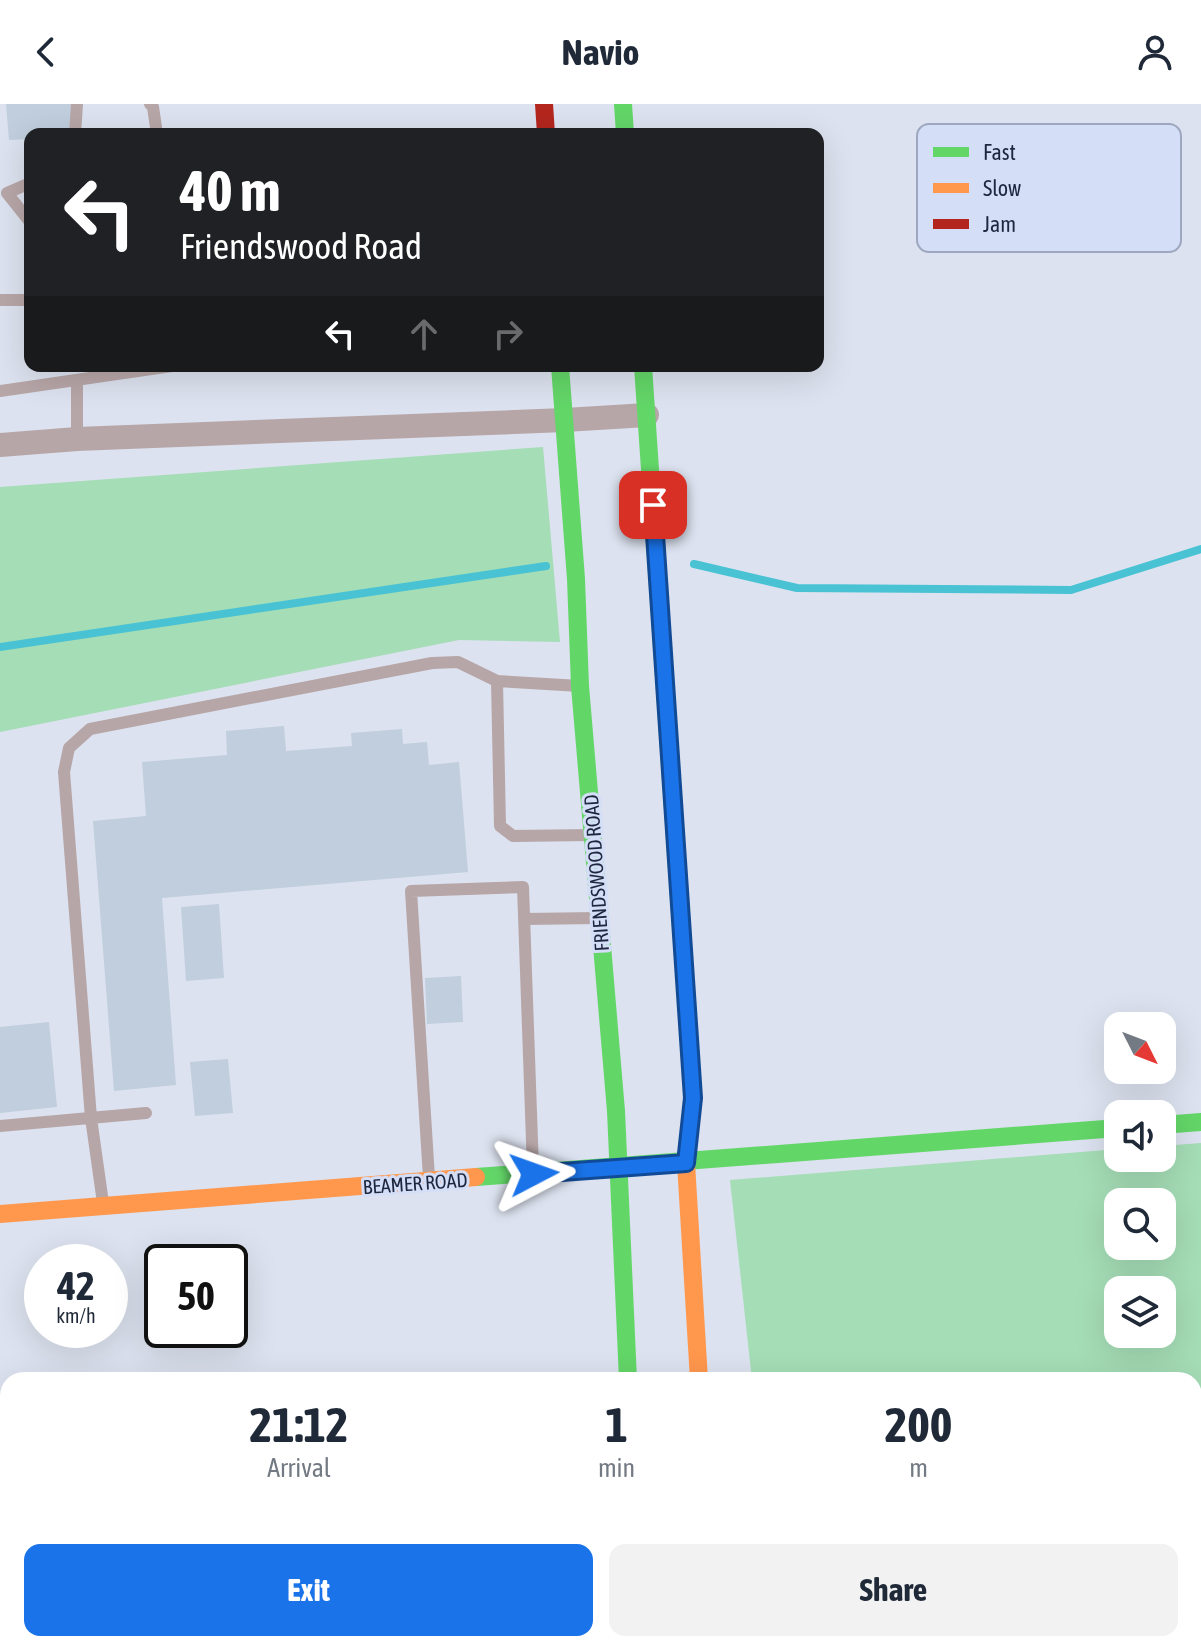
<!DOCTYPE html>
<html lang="en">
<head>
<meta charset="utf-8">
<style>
  :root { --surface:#fff; --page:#f2f2f3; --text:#1f2937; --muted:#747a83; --accent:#1a73e8 }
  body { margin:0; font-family:"Asap Condensed",sans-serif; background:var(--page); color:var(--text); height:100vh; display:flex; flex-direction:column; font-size:30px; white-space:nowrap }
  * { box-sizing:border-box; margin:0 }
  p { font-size:26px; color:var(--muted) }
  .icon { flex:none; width:44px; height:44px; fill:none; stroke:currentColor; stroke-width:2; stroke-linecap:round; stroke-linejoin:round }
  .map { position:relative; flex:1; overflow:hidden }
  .drawer { position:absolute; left:0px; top:1268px; width:1202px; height:280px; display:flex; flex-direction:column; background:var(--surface); border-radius:24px 24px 0 0; box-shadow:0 8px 32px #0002 }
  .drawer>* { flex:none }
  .top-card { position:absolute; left:24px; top:24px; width:800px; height:244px; border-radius:16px; box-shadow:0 8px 32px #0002; background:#202124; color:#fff; overflow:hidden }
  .needle { width:52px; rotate:132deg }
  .fabs { position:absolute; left:1104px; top:908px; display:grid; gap:16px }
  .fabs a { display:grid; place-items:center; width:72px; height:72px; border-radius:16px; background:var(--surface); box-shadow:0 8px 32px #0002; font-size:40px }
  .speed { position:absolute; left:24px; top:1140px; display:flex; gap:16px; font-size:40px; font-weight:700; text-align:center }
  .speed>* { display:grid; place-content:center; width:104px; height:104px; border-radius:50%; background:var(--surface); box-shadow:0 8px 32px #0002; line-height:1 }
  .speed small { font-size:20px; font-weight:400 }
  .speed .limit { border:4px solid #111; border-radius:12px; background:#fff; color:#111 }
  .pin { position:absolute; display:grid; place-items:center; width:68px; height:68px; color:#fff; margin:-34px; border-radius:16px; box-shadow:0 4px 12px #0006 }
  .me { position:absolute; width:88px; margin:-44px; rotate:86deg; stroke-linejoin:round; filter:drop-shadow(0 0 6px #0008) }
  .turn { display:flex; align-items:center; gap:28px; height:168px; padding:0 24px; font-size:36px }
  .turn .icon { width:104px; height:104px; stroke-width:2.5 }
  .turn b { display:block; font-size:56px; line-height:68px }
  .lanes { display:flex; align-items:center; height:76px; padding:0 24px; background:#0003; justify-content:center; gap:40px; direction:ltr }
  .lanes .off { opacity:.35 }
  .eta { display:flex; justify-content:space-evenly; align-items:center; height:136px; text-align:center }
  .eta b { font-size:48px; font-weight:700; line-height:56px }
  .primary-button { display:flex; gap:16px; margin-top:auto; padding:16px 24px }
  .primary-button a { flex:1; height:92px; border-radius:16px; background:var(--accent); color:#fff; font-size:32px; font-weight:700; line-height:92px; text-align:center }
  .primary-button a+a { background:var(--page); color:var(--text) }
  header { display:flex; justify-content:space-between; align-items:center; height:104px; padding:0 24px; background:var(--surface); font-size:36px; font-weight:700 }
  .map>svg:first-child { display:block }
  .green { fill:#a5ddb6; fill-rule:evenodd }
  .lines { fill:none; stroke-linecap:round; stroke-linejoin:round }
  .stream { stroke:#49c3d4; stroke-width:8 }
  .building { fill:#c0cedd }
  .lane { stroke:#b7a6a7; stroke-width:12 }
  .street { stroke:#b7a6a7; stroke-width:24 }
  .fast { stroke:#63d668; stroke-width:18 }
  .slow { stroke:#ff974d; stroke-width:18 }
  .jam { stroke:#b3261e; stroke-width:18 }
  .route-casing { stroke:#114b97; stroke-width:20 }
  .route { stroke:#1a73e8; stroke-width:14 }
  .labels { text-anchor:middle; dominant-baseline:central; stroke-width:6; stroke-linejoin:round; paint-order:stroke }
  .street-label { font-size:20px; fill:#1e273e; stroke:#d4def7 }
  .key { fill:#d4def7; stroke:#9da7c0; stroke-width:2 }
  .key-label { font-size:22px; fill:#1e273e }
</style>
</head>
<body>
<header><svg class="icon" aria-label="back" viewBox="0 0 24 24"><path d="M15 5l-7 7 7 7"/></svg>Navio<svg class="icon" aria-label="person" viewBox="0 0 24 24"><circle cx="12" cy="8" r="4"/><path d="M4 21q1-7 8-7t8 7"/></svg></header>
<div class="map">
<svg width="1201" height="1548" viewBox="0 0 1201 1548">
  <rect width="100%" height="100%" fill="#dce2ef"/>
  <!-- green -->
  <path class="green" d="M 543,343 L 560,538 L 459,536 L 0,628 L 0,383 Z
    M 1201,1039 L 1201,1548 L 783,1548 L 782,1540 L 1194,1540 L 1194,1276 L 752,1276 L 730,1076 L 1118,1045 L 1118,1054 L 1162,1054 L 1162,1042 ZM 1118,1098 L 1162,1098 L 1162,1142 L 1118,1142 ZM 1118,1186 L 1162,1186 L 1162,1230 L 1118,1230 Z"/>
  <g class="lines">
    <!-- stream -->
    <path class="stream" d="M 694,460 L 797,484 L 1071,486 L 1201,445
      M 0,543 L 546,462"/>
  </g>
  <!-- building -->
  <path class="building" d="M 6,0 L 71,0 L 73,30 L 30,30 L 30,35 L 9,36 Z
    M 284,622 L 286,647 L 352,642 L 351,629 L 402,625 L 403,640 L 427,638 L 429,661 L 459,658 L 468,768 L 162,794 L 176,981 L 114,987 L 93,717 L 146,712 L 142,658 L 227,651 L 226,627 Z
    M 219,800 L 224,874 L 186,877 L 181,803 Z
    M 461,872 L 463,918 L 427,920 L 425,874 Z
    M 49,918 L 57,1003 L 0,1009 L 0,923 Z
    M 228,955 L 233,1009 L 195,1012 L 190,958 Z"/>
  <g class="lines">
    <!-- lane -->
    <path class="lane" d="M 150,0 L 153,3 L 157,30
      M 75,30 L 77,0
      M 30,79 L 7,89 L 30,118
      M 0,196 L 30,196
      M 77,277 L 77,335
      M 0,287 L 172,262
      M 497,577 L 500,722 L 513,732 L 591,731
      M 524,815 L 598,814
      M 0,1022 L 146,1009
      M 429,1074 L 411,787 L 523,783 L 533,1065
      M 103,1099 L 91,1014 L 64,668 L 69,644 L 90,625 L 432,559 L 458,558 L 497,577 L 580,582"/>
    <!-- street -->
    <path class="street" d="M 0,341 L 77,335 L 565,316 L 647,311"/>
    <!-- fast -->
    <path class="fast" d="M 623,0 L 625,30
      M 560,262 L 576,475 L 580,582 L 616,1007 L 628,1276
      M 643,262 L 682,838
      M 1162,1021 L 1201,1018
      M 476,1073 L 1118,1024
      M 715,1540 L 715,1548"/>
    <!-- slow -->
    <path class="slow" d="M 682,838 L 693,994 L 686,1059 L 699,1276
      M 0,1110 L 476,1073
      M 640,1540 L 641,1548"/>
    <!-- jam -->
    <path class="jam" d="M 544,0 L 546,30"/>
  </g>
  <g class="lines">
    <!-- route casing -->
    <g class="route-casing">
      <path id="route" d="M 534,1070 L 686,1059 L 693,994 L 653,401"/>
    </g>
    <!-- route -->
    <use href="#route" class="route"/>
  </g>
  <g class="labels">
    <!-- street labels -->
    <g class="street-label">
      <text transform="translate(596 769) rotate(-94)">FRIENDSWOOD ROAD</text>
      <text transform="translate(415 1079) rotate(-4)">BEAMER ROAD</text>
    </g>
  </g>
  <!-- legend -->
  <rect x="917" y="20" width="264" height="128" rx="12" class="key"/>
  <rect x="933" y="43" width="36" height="10" fill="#63d668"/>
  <rect x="933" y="79" width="36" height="10" fill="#ff974d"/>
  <rect x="933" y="115" width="36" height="10" fill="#b3261e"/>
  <g class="key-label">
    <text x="983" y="56">Fast</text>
    <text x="983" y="92">Slow</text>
    <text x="983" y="128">Jam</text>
  </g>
</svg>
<div class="fabs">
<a><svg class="needle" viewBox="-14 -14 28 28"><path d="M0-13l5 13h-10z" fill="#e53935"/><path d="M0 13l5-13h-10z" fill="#747a83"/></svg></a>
<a><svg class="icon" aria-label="sound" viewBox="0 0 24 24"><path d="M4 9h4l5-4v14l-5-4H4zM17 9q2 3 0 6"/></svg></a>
<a><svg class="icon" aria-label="search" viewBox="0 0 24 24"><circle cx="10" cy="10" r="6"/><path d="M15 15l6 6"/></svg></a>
<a><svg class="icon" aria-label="layers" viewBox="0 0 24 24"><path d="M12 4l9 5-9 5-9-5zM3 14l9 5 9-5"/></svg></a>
</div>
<div class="speed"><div>42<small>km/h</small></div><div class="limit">50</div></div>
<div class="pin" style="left:653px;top:401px;background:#d93025"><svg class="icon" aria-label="arrive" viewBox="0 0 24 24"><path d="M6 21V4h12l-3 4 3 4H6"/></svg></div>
<svg class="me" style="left:534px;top:1070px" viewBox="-20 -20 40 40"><path d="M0-17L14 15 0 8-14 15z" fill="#1a73e8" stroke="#fff" stroke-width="4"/></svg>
<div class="top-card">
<div class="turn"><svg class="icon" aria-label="left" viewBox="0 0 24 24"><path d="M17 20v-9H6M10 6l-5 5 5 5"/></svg><div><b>40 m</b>Friendswood Road</div></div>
<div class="lanes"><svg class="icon" aria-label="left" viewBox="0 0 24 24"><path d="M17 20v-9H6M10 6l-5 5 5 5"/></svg><svg class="icon off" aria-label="ahead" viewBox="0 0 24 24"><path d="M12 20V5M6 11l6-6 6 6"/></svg><svg class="icon off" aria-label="right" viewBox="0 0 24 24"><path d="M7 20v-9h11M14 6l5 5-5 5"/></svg></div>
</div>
<section class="drawer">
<div class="eta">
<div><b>21:12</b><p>Arrival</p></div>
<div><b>1</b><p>min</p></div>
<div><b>200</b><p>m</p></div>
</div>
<div class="primary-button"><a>Exit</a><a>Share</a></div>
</section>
</div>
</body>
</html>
